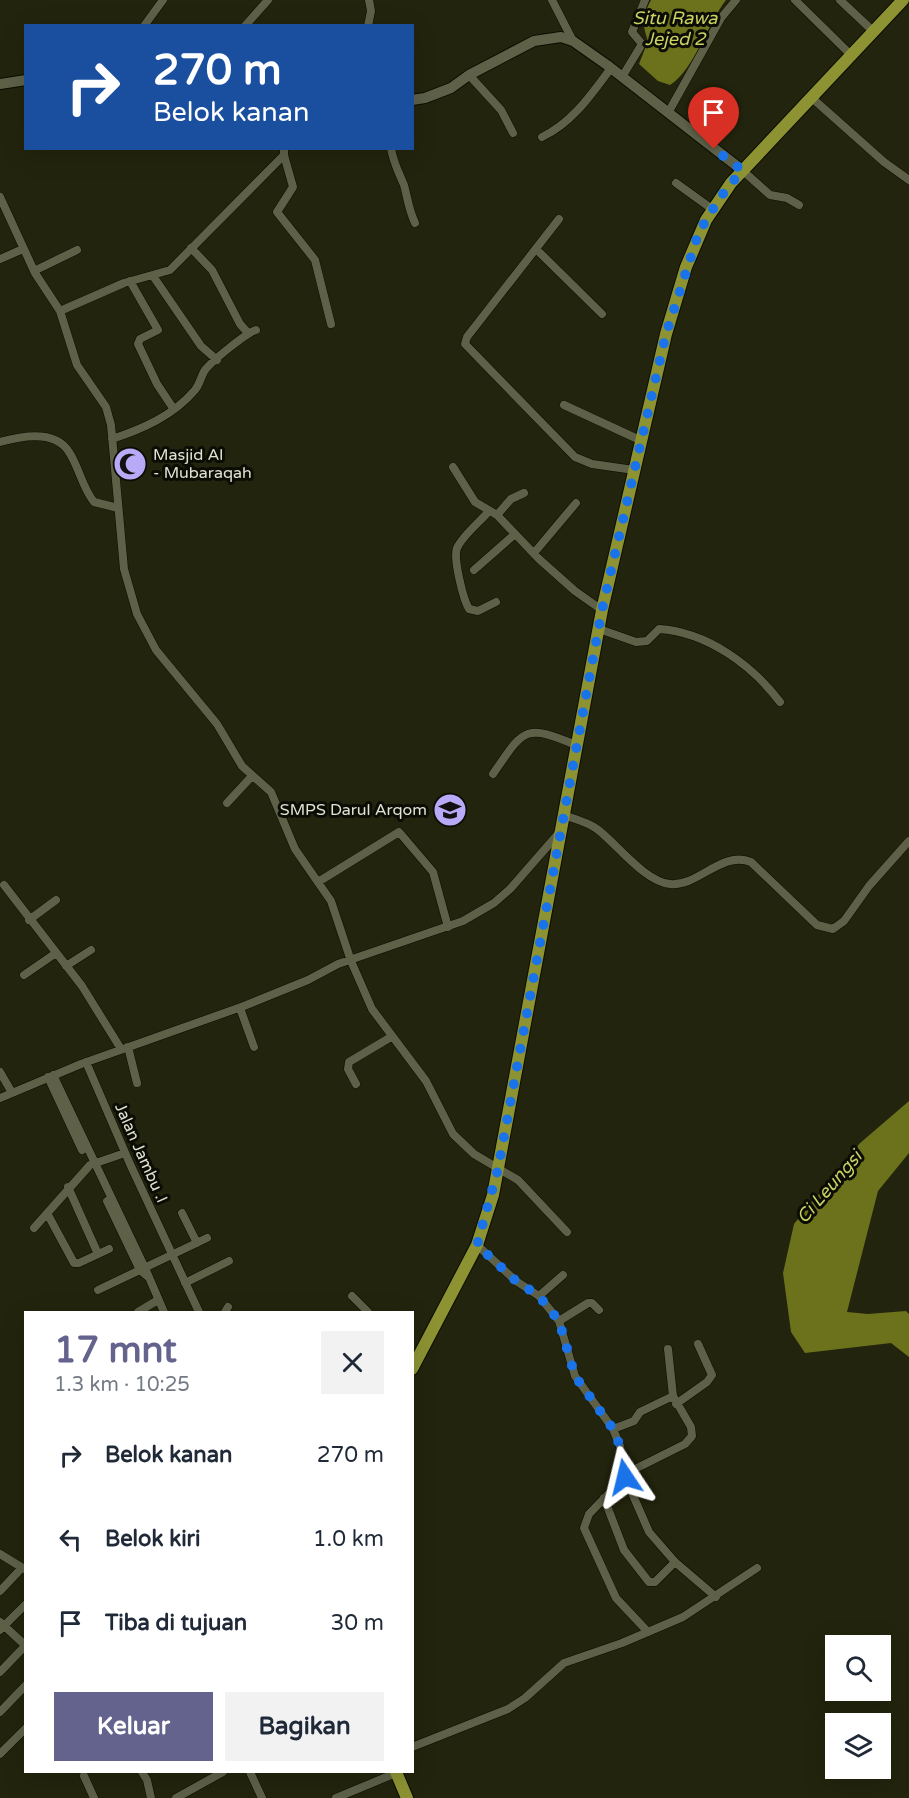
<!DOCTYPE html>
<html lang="id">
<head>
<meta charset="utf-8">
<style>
  :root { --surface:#fff; --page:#f2f2f3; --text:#1f2937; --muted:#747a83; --accent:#64638d }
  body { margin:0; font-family:"Varela Round",sans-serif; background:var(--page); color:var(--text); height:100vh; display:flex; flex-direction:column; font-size:22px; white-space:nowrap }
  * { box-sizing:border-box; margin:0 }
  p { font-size:20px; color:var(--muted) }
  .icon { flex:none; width:33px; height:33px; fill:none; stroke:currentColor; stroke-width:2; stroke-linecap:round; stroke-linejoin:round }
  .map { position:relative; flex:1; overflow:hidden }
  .panel { position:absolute; left:24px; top:1311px; width:390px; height:462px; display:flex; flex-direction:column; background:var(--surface); border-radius:0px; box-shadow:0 6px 24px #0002 }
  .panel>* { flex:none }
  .banner { position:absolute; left:24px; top:24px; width:390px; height:126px; border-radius:0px; box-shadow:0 6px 24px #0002; background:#1a4fa0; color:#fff; overflow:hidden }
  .controls { position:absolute; left:825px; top:1635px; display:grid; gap:12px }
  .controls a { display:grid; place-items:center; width:66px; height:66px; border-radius:0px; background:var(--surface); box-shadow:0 6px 24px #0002; font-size:30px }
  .pin { position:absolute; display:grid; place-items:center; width:51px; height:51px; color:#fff; margin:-62px -26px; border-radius:50% 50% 50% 0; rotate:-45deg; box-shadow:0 0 6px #0007 }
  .pin .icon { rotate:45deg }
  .me { position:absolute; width:66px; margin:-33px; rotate:350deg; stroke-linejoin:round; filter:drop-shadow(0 0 4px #0008) }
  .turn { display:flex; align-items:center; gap:21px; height:126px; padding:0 30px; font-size:27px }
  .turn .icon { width:78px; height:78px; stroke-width:2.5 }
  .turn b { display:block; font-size:42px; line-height:51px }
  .round { display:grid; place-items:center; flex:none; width:63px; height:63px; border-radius:0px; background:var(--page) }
  .overview { display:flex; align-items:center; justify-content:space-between; height:102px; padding:0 30px }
  h1 { font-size:36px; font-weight:800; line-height:45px; color:var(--accent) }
  .action { display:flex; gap:12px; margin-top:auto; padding:12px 30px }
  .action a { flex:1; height:69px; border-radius:0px; background:var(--accent); color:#fff; font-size:24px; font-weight:800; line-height:69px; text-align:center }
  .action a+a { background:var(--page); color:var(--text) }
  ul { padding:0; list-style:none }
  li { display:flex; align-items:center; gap:18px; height:84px; padding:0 30px }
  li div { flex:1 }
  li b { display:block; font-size:22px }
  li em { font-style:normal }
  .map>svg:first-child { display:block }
  .water { fill:#6c711b }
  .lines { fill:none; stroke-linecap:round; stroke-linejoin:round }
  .street-casing { stroke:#0c0d00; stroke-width:9 }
  .secondary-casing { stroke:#0c0d00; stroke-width:12 }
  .primary-casing { stroke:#0c0d00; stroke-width:14 }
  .street { stroke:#5e6148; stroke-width:8 }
  .secondary { stroke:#5e6148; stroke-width:10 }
  .primary { stroke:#8d9333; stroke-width:12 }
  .route { stroke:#1a73e8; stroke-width:10; stroke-dasharray:0 18 }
  .labels { text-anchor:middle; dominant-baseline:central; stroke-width:6; stroke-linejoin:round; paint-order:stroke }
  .poi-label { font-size:16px; fill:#e0e2d3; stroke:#0b0c04; text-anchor:start }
  .street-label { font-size:16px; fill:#e0e2d3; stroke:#0b0c04 }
  .water-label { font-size:18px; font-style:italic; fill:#cad262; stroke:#0b0c04 }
</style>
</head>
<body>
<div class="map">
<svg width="909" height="1798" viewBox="0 0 909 1798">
  <rect width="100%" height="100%" fill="#22240d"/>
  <!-- water -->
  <path class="water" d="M 651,0 L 726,0 C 707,24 695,69 670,85 L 658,81 L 639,64 L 648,41 C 642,23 642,17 651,0 Z
    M 909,1101 L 909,1153 L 878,1191 L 847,1312 L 868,1314 L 906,1311 L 909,1314 L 909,1357 L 891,1343 L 805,1353 L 791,1332 L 783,1273 L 794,1224 L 815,1198 L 839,1177 L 859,1144 Z"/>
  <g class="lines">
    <!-- street casing -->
    <g class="street-casing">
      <path id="street" d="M 552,0 L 573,41
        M 795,0 L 851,55
        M 840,0 L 873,31
        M 144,26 L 163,0
        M 245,26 L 268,0
        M 368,26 L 371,11 L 369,0
        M 469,75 L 501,110 L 513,133
        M 622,77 L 642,44 L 632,32 L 645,0
        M 812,98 L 884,162 L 909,180
        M 668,113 L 721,18 L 736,0
        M 542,137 C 572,123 591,95 611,68
        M 391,148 C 393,162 399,173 404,185 C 408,199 408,208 415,223
        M 284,155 L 293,187 L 277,212 L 315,260 L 331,324
        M 742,170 L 770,195 L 787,198 L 799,205
        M 676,183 L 712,209
        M 0,197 L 35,273 L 60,311 L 77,365 L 106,407 L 111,425 L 124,569 L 137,614 L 156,650 L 217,724 L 242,766 L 271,792 L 295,849 L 331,901 L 351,961 L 372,1009 L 426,1081 L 453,1134 L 474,1154 L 518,1180 L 567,1232
        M 559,219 L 467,337 L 465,344 L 575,457 L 592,464 L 634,470
        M 191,248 L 212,270 L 240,324 L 248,333
        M 536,249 L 602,314
        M 0,259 L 23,249
        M 34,271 L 77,250
        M 153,276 L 201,346 L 217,360
        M 130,281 L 158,330 L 140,339 L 138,344 L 157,384 L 173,408
        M 60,311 L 124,283 L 170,270 L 284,155 L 284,148
        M 564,405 L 642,441
        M 112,439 C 142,429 173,416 195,390 C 200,384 201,376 205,370 C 212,361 246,333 256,330
        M 0,442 C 21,436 55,429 69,452 C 79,467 82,487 94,502 L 118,508
        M 453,467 L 475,502 L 497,515 L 539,559 L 575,591 L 602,610
        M 489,511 C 480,522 463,535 457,548 C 453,558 463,599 469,609 L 478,611 L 496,602
        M 497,515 L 511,499 L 524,493
        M 534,553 L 576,503
        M 474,570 L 515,534
        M 599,629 L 636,642 L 647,641 L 659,629 C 707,632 752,665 780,702
        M 493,774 C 524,729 524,723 576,745
        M 227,803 L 252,776
        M 563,815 C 575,819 587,822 597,829 C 617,844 645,882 670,884 C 698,887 722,850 751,862 L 817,925 L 833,929 L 844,921 L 869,886 L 909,841
        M 318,882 L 399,832 L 433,872 L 448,927
        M 4,885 L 82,986 L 121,1049
        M 29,920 L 56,900
        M 66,966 L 91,950
        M 24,975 L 56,953
        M 240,1008 L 254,1047
        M 128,1047 L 137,1083
        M 86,1062 L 130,1164 L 199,1312
        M 0,1072 L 11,1091
        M 53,1075 L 145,1268 L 164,1312
        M 48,1077 L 82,1150
        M 356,1084 L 348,1069 L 349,1062 L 391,1037
        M 0,1098 L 81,1064 L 244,1006 L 308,980 L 338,964 L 463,921 L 494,903 L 510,889 L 559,833
        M 68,1187 L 98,1254
        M 107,1201 L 140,1270 L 147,1276
        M 47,1213 L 74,1263 L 79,1263 L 109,1249
        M 182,1213 L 197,1243
        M 34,1228 L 90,1165 L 125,1153
        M 477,1245 L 516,1281 L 539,1296 L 559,1321 L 575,1376 L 613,1429 L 620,1446 L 625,1477 L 649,1532 L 675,1562 L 716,1597
        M 185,1283 L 229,1261
        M 98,1290 L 207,1238
        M 352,1296 L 368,1312
        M 539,1296 L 563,1275
        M 138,1312 L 158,1300
        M 225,1312 L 228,1307
        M 559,1321 L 588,1303 L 592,1303 L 599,1310
        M 676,1404 L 707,1382 L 712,1375 L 698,1344
        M 613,1429 L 634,1421 L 640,1412 L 673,1396
        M 625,1474 L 685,1444 L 692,1436 L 691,1427 L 673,1396 L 668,1349
        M 625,1477 L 589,1514 L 584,1528 L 616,1598 L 648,1632
        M 604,1498 L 624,1550 L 649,1582 L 655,1582 L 675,1562
        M 0,1554 L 26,1570
        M 0,1591 L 18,1572
        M 0,1622 L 26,1646
        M 0,1630 L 26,1604
        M 0,1672 L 26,1645
        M 0,1712 L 26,1685
        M 412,1747 L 508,1709 L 525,1698 L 564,1663 L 622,1643 L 683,1617 L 757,1568
        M 0,1754 L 26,1728
        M 142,1772 L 147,1780 L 151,1798
        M 250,1772 L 262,1798
        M 84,1776 L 94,1798
        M 176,1798 L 223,1772
        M 336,1798 L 396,1773"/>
    </g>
    <!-- secondary casing -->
    <g class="secondary-casing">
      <path id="secondary" d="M 0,84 L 26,80
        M 412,100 L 425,98 L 451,88 L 469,75 L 534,41 L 561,37 L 573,41 L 607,65 L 742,170"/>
    </g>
    <!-- primary casing -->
    <g class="primary-casing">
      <path id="primary" d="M 412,1369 L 477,1245 L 493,1195 L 602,610 L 666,334 L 686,267 L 706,220 L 731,183 L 903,0
        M 396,1772 L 407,1798"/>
    </g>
    <!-- street -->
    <use href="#street" class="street"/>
    <!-- secondary -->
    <use href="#secondary" class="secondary"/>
    <!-- primary -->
    <use href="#primary" class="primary"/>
  </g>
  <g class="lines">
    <!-- route -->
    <path class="route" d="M 625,1477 L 620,1446 L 613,1429 L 575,1376 L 559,1321 L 539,1296 L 516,1281 L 477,1245 L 498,1169 L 602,610 L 666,334 L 699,232 L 719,199 L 742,170 L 714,149"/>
  </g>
  <!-- icons -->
  <defs>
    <g id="mosque-disc" transform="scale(1.725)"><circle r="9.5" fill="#b9aaf7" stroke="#0b0c04"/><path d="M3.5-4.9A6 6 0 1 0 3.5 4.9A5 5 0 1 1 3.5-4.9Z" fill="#111"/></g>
    <g id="school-disc" transform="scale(1.725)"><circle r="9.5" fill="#b9aaf7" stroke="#0b0c04"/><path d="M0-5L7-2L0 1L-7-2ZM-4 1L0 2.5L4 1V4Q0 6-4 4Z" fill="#111"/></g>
  </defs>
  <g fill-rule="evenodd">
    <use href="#mosque-disc" x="130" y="464"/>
    <use href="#school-disc" x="450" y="810"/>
  </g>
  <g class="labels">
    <!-- poi labels -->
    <g class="poi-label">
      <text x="153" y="455">Masjid Al<tspan x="153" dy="18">- Mubaraqah</tspan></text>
      <text x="427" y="810" text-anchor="end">SMPS Darul Arqom</text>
    </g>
    <!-- street labels -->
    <g class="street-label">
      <text transform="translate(141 1153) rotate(66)">Jalan Jambu .I</text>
    </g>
    <!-- water labels -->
    <g class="water-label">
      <text x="675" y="18">Situ Rawa<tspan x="675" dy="21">Jejed 2</tspan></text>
      <text transform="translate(829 1187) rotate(-49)">Ci Leungsi</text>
    </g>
  </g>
</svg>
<div class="controls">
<a><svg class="icon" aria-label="search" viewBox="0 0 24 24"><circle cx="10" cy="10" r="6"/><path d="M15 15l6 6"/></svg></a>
<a><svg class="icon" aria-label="layers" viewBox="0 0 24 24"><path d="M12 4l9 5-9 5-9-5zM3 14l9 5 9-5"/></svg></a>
</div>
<div class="pin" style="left:714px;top:149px;background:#d93025"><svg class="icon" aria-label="arrive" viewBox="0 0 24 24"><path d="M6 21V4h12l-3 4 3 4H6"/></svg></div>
<svg class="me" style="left:625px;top:1477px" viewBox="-20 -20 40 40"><path d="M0-17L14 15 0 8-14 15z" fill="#1a73e8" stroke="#fff" stroke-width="4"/></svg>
<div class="banner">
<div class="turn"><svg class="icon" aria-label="right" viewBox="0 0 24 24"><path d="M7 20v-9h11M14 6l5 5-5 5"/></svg><div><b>270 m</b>Belok kanan</div></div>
</div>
<section class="panel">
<div class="overview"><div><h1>17 mnt</h1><p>1.3 km · 10:25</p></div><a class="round"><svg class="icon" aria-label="close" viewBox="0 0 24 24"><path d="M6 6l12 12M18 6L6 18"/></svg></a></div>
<ul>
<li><svg class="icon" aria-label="right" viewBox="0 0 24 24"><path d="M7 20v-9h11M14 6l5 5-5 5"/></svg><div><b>Belok kanan</b></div><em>270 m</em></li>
<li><svg class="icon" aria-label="left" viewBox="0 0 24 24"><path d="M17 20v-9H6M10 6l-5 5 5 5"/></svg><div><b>Belok kiri</b></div><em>1.0 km</em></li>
<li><svg class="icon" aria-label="arrive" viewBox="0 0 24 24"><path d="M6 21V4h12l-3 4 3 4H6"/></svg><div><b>Tiba di tujuan</b></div><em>30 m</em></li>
</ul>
<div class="action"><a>Keluar</a><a>Bagikan</a></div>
</section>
</div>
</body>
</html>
